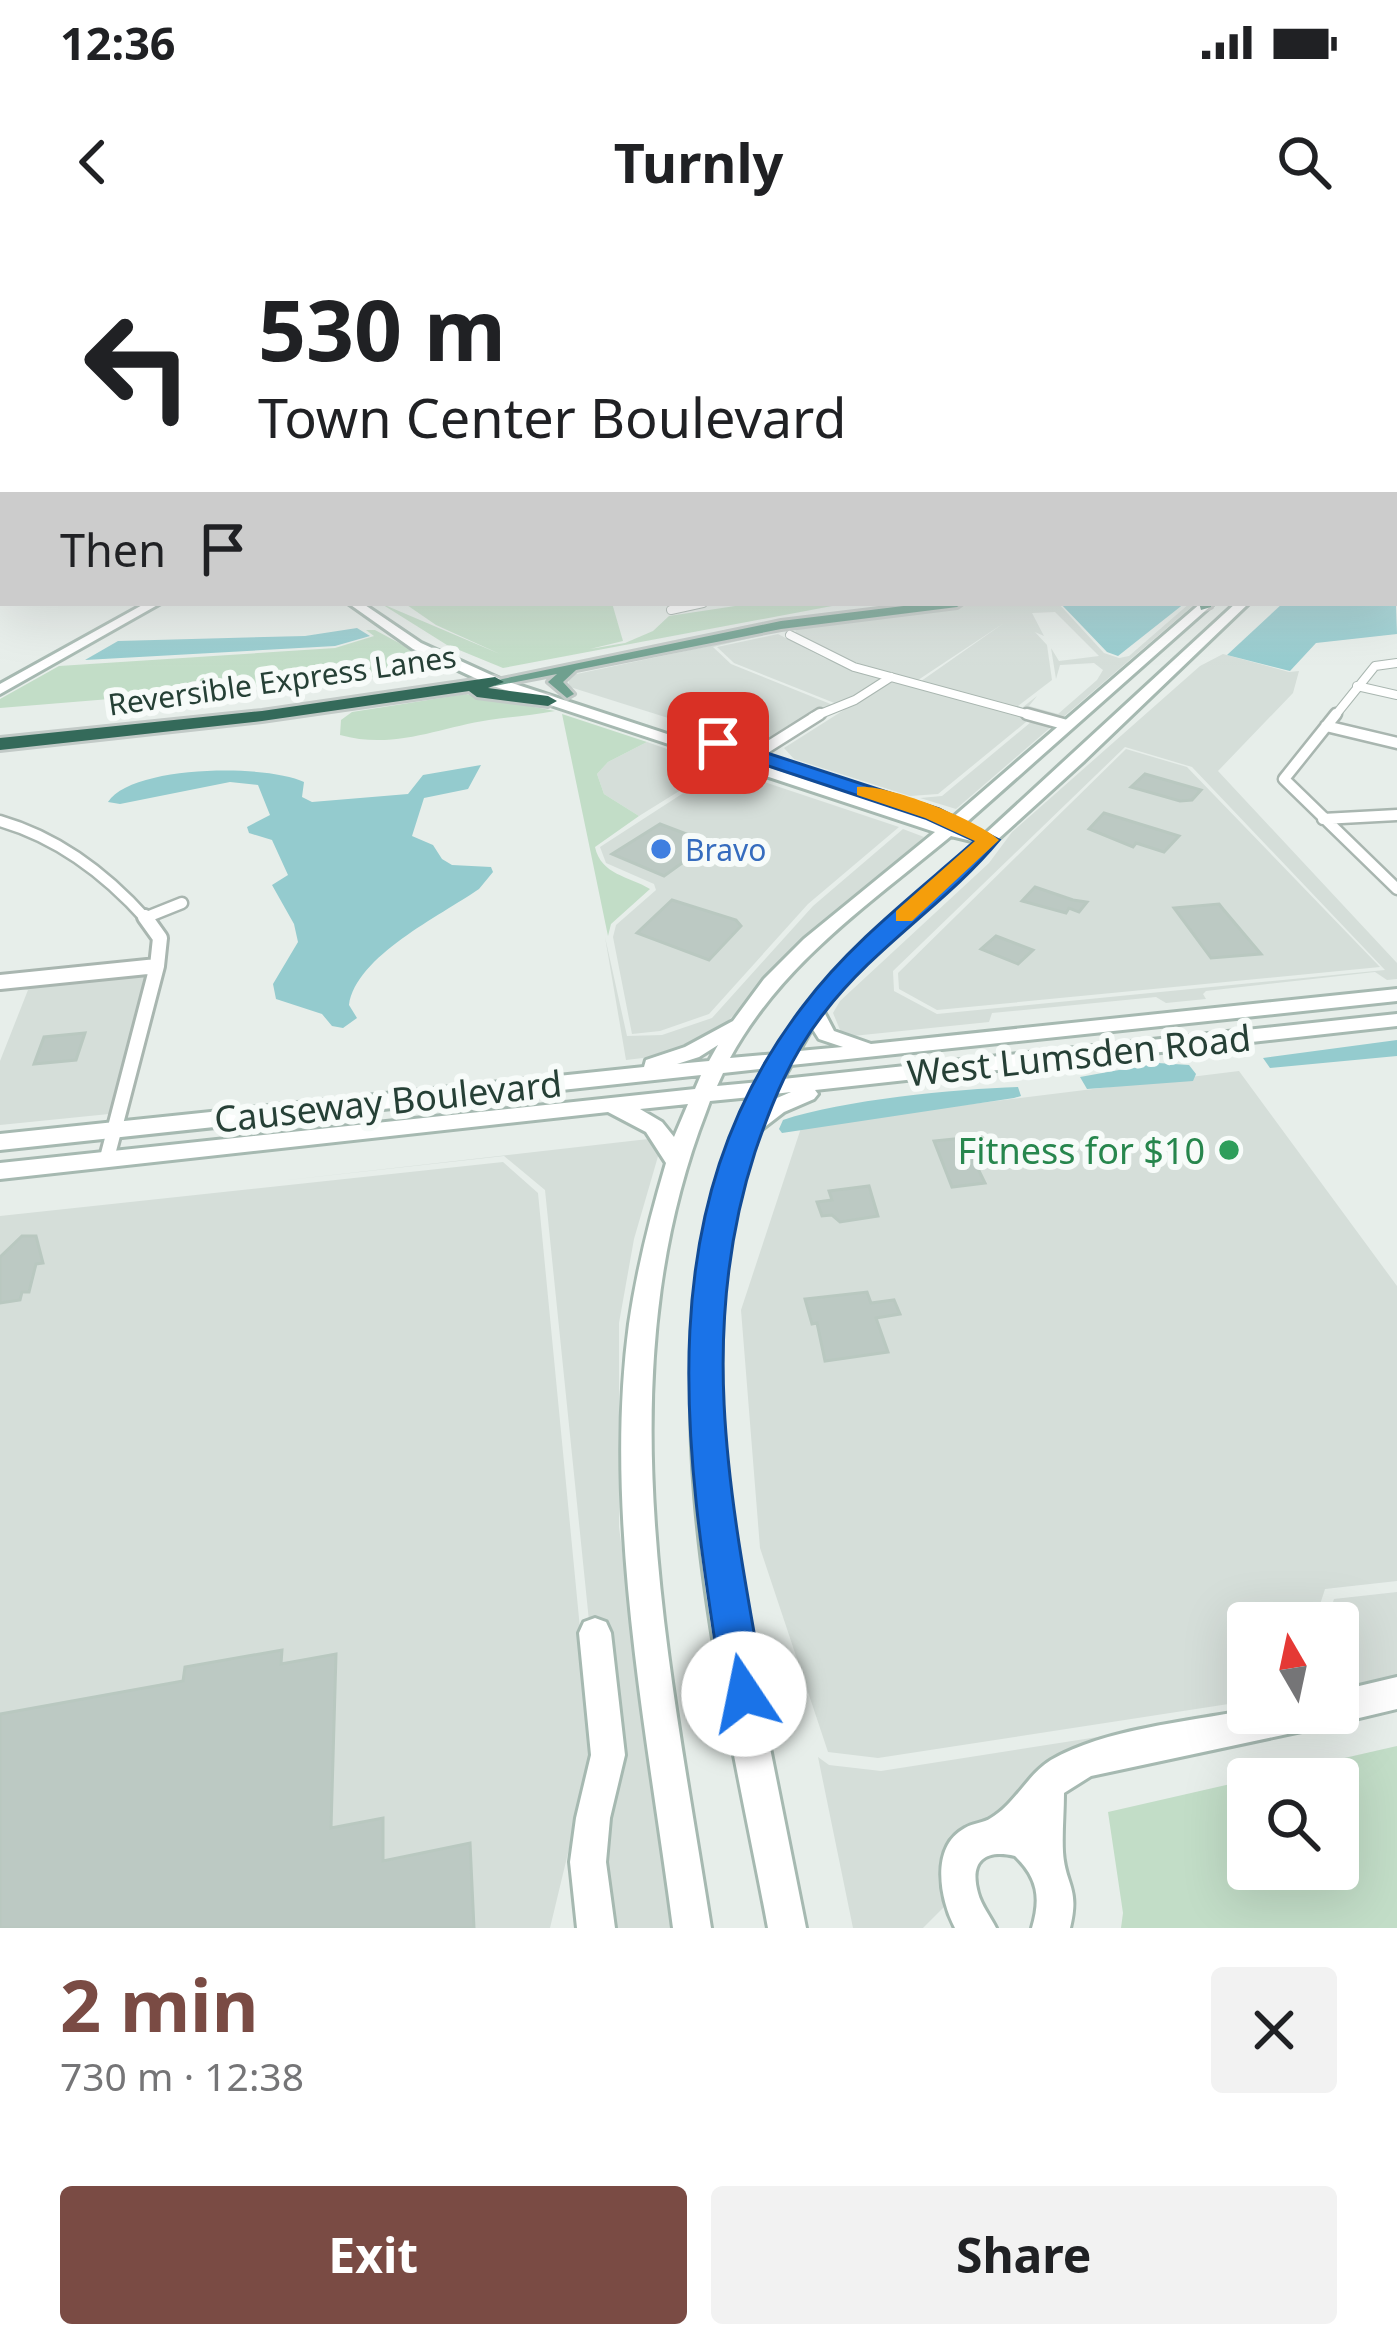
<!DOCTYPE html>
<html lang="en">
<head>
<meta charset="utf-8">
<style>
  :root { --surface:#fff; --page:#f2f2f2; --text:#202124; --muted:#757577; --accent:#7a4b44 }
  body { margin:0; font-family:"Noto Sans",sans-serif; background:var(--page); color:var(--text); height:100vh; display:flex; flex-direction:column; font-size:45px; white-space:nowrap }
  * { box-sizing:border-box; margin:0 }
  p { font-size:39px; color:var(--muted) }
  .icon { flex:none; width:66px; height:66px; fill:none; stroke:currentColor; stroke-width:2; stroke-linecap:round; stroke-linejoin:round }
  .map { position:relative; height:1688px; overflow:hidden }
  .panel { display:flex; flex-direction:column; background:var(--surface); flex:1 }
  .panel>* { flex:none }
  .top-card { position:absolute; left:0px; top:0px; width:1398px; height:366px; box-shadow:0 12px 48px #0002; background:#fff; color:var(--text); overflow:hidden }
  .needle { width:78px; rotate:351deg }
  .fabs { position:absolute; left:1227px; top:1362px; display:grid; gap:24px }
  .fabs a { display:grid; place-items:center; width:132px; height:132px; border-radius:12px; background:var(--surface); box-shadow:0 12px 48px #0002; font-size:60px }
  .pin { position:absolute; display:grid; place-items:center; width:102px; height:102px; color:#fff; margin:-51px; border-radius:24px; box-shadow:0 6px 18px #0006 }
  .me { position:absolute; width:132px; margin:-66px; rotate:349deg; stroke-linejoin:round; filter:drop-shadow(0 0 9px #0008) }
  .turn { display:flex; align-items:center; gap:42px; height:252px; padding:0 60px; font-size:54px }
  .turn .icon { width:156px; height:156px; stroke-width:2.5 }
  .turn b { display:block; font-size:84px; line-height:102px }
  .then { display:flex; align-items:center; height:114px; padding:0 60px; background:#0003; gap:24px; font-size:45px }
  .round { display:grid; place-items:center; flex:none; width:126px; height:126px; border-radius:12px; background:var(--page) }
  .head { display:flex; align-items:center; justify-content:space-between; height:204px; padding:0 60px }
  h1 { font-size:72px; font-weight:700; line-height:90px; color:var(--accent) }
  .action { display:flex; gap:24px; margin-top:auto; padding:24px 60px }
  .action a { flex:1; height:138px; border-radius:12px; background:var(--accent); color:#fff; font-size:48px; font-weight:700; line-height:138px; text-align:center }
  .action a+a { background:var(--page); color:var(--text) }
  .status { display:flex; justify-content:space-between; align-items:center; height:84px; padding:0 60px; background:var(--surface); direction:ltr }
  .status svg { height:33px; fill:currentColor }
  header { display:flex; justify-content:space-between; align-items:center; height:156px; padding:0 60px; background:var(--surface); font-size:54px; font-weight:700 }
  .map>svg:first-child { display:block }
  .built { fill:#d5ded9; fill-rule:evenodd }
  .green { fill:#c2ddc7 }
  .water { fill:#94cbce }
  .building { fill:#bcc9c3; stroke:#b9c8c0; stroke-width:3 }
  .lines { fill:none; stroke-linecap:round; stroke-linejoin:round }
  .street-far2-casing { stroke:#a9b6b0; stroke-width:10 }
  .street-far1-casing { stroke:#a9b6b0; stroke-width:15 }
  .street-casing { stroke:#a9b6b0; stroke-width:20 }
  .secondary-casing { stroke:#a6b9b1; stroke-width:6 }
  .primary-casing { stroke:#c2cac7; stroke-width:6 }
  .highway-casing { stroke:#c2cac7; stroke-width:6 }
  .street-far2 { stroke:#fff; stroke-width:8 }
  .street-far1 { stroke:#fff; stroke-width:10 }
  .street { stroke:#fff; stroke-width:14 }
  .secondary { fill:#fff; fill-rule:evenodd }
  .primary { fill:#6fa08f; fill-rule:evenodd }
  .highway { fill:#346a5a; fill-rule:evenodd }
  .route { fill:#1a73e8; stroke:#114b97; stroke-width:3 }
  .slow { fill:#f59e0b }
  .shop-dot { fill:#3f7fe0; stroke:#f7fbf9; stroke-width:4.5 }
  .leisure-dot { fill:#2e9e5b; stroke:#f7fbf9; stroke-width:4.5 }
  .labels { text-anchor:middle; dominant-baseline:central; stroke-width:12; stroke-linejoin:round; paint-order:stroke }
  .far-street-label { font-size:30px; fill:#264036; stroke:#f7fbf9 }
  .far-shop-label { font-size:30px; fill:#366cbe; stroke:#f7fbf9; text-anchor:start }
  .street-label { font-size:36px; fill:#264036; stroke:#f7fbf9 }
  .leisure-label { font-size:36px; fill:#27864d; stroke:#f7fbf9; text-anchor:end }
</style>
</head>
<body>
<div class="status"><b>12:36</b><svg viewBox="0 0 49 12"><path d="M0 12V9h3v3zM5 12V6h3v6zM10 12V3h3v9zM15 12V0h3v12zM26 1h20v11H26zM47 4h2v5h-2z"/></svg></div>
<header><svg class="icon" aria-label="back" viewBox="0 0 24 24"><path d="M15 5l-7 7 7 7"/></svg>Turnly<svg class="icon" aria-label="search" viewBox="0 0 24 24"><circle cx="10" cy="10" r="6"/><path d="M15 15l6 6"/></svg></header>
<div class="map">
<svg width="1397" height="1688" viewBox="0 0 1397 1688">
  <rect width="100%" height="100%" fill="#e7eeea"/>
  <!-- built -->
  <path class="built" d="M 990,363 L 1058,363 L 1104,413 L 1119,418 L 1129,416 L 1190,363 L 1196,363 L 1061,479 L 1023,467 L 1037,456 L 1029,466 L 1058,474 L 1097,440 L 1103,430 L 1094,423 L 1060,425 L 1056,439 L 1051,408 L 1059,421 L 1099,416 L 1055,372 L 1032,373 L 1044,396 L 1035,392 L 1047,405 L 1052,440 L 1018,466 L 1026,482 L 938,554 L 910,556 L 794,519 L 784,508 L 847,468 L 734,423 L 717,407 L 778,394 L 824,418 L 914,446 L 1004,383 L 915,442 L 856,425 L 796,395 L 795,387 Z
    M 771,393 L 713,407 L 731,424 L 833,465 L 760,507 L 570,447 L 567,436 Z
    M 1223,414 L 1289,432 L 1299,431 L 1293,453 L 1218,531 L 1397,723 L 1397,739 L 1387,740 L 1375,732 L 1206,751 L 1203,754 L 1206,759 L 1166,763 L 1156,757 L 992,773 L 989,782 L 843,797 L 833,773 L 840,761 L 989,623 L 1012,592 L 1200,426 ZM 1125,507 L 1192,527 L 1385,730 L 937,774 L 894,751 L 893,731 Z
    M 1031,482 L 1051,487 L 956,569 L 920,558 L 942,556 Z
    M 647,502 L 718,527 L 639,576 L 604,554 L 597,534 L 608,522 Z
    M 1126,509 L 1187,527 L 1380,727 L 937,770 L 899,749 L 898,733 Z
    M 722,528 L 899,587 L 808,664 L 709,774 L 660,791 L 632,794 L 613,697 L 616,685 L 656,650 L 654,644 L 606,623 L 600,607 Z
    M 903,589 L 924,597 L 808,697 L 724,785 L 668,815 L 626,820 L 605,697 L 627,796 L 662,795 L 712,778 L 813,666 Z
    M 148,732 L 109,874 L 0,885 L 0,821 L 28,750 L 0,746 Z
    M 1239,831 L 1397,1046 L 1397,1341 L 1325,1349 L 1314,1383 L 1248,1383 L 1248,1461 L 878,1518 L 828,1512 L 760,1308 L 741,1070 L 802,885 Z
    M 657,898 L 661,906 L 634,999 L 619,1083 L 619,1287 L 672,1688 L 613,1688 L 601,1621 L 619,1489 L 605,1379 L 589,1381 L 545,950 L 504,916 L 279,941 Z
    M 503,922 L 538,953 L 592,1513 L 550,1688 L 0,1688 L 0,976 Z
    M 1397,1352 L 1397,1438 L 1338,1451 L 1338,1383 L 1326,1383 L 1334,1359 Z
    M 1181,1484 L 1091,1502 L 1058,1516 L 1042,1530 L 1037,1528 L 1035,1537 L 994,1578 L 966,1587 L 948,1663 L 923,1688 L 853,1688 L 818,1517 L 829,1525 L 881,1531 Z"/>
  <!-- green -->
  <path class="green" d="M 380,363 L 500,414 L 436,385 L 404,363 L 612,363 L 623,401 L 590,409 L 625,403 L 653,391 L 669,376 L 755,363 L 848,363 L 503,428 L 447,405 Z
    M 366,390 L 375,390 L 440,425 L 437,432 L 0,468 L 0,459 L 59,426 L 335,408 L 374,396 Z
    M 466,454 L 555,471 C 533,475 511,477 489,480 C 437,488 394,510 340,495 L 341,480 L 352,472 Z
    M 562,474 L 647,502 L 608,522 L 597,534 L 604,554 L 639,576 L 595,607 C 601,635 629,636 650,649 L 611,684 L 608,696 Z
    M 1397,1506 L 1397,1688 L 1121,1688 L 1123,1673 L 1108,1572 L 1248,1540 L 1248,1629 L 1338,1629 L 1338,1539 L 1253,1539 Z"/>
  <!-- water -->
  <path class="water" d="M 1395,340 L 1397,394 L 1316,403 L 1290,431 L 1227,415 L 1283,363 L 1395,363 Z
    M 1185,363 L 1118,416 L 1107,412 L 1061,364 Z
    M 357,388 L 370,396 L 335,406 L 85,420 L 118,401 L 305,396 Z
    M 481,525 L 468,549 L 424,558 L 412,596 L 433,605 L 442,619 L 452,625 L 491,627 L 493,632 L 479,649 C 440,676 356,716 349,765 L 357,778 L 343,788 L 332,786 L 322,774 L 276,759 L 273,744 L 298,702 L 294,684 L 272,645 L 288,635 L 272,600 L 249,593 L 247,587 L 270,575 L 258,545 L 230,542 L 120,564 L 108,562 C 132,525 267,524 304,542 L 302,557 L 312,562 L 408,554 L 423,535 Z
    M 1397,800 L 1397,816 L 1270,828 L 1263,818 Z
    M 1158,823 L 1189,825 L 1196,834 L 1193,841 L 1087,849 L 1080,837 Z
    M 1018,847 L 1021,856 L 1014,858 L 782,893 L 779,889 L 783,880 C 842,860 955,849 1018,847 Z"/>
  <!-- building -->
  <path class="building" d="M 1145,534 L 1201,550 L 1192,560 L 1180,561 L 1131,547 Z
    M 1104,573 L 1179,596 L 1164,612 L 1136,603 L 1133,607 L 1089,589 Z
    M 660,584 L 710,603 L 664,636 L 612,614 Z
    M 1035,647 L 1073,660 L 1087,662 L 1079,672 L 1069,668 L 1066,673 L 1022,661 Z
    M 672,660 L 736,680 L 741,686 L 709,720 L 637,693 Z
    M 1219,664 L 1223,669 L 1261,714 L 1211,718 L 1174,668 Z
    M 996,696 L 1033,710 L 1018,724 L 981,709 Z
    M 85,793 L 76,820 L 34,824 L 44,797 Z
    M 963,898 L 985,943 L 952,947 L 934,901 Z
    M 869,946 L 878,976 L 840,982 L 832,975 L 822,976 L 817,962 L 832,960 L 829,951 Z
    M 22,996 L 36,996 L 43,1023 L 36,1024 L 29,1052 L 22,1052 L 20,1060 L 0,1063 L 0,1017 Z
    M 867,1052 L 871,1063 L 894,1060 L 900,1074 L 876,1078 L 888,1112 L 825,1121 L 817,1083 L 812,1084 L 805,1059 Z
    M 282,1410 L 281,1424 L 336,1414 L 331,1588 L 383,1578 L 383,1621 L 470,1603 L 474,1688 L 0,1688 L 0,1474 L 183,1441 L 185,1427 Z"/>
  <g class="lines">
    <!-- street-far2 casing -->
    <g class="street-far2-casing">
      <path id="street-far2" d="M 671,370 L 703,363
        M 790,395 L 854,427 L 1038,477
        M 1357,446 L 1397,455
        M 813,477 L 855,460 L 891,437
        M 1334,477 L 1375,426 L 1397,423"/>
    </g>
    <!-- street-far1 casing -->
    <g class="street-far1-casing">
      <path id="street-far1" d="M 1027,474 L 1067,485
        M 1336,474 L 1284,539 L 1397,649
        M 1326,486 L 1397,503
        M 739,525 L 820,474
        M 1323,579 L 1397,575
        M 0,581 C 59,598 107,635 147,680
        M 147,677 L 182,663"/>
    </g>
    <!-- street casing -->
    <g class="street-casing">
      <path id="street" d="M 0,742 L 157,726
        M 107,918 L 157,726 L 160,698 L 145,677"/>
    </g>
    <!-- secondary casing -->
    <g class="secondary-casing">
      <path id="secondary" d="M 1395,326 L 1397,326 L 1397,332 L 1395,332 Z
        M 146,363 L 161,363 L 0,454 L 0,444 Z
        M 348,363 L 362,363 L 421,403 L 500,439 L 944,585 L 1201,363 L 1214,363 L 960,588 L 985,594 L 1236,363 L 1249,363 L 1083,522 L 878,708 L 823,770 L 834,791 L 871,804 L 1397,749 L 1397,761 L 791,825 L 783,839 L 1397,774 L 1397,786 L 815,850 L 818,854 L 814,859 L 784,872 L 758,892 L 732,979 L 718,1095 L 721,1216 L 736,1338 L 806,1688 L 768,1688 C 724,1453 647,1166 723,933 C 732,907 737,880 751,857 L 710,861 L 706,872 C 604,1135 669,1419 711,1688 L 673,1688 C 648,1496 603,1278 629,1084 C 637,1029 650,977 666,923 L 646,892 L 608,872 L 0,939 L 0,923 L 695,849 L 701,835 L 0,910 L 0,894 L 644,827 L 646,820 L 685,807 L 733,781 L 764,739 L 804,699 L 935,592 L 490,445 L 413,409 ZM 951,596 L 976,602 L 845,721 L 808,763 L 777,814 L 730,818 C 782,723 869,664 951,596 ZM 812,788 L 819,799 L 843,807 L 799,811 ZM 718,805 L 709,821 L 677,824 L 699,817 ZM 769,828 L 760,842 L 717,846 L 723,833 ZM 791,852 L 770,861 L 774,854 ZM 688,864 L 674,897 L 662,882 L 640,869 Z
        M 595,1378 L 606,1382 L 611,1393 L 625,1515 L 610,1578 L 606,1622 L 615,1688 L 577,1688 L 570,1622 L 576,1578 L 591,1515 L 579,1393 L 584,1382 Z
        M 1397,1437 L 1397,1469 L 1338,1483 L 1326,1477 L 1323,1485 L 1311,1489 L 1091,1536 L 1064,1553 C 1064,1573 1062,1593 1063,1612 C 1065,1645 1080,1647 1070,1688 L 1032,1688 C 1041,1658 1038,1638 1015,1616 C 985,1609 969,1621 978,1653 C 981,1665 990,1676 996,1688 L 955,1688 C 940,1659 930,1607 965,1588 C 973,1583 984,1583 991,1578 C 1015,1564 1028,1534 1051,1520 C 1105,1489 1186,1482 1248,1470 L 1248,1473 L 1338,1473 L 1338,1451 Z"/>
    </g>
    <!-- primary casing -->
    <g class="primary-casing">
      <path id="primary" d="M 928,363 L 963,363 L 957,367 L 781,389 L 576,430 L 563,442 L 574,454 L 567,458 L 548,442 L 557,434 L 495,446 L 488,442 L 781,381 Z
        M 1199,363 L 1211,363 L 1211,367 L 1201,370 Z"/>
    </g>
    <!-- highway casing -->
    <g class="highway-casing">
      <path id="highway" d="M 495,437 L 504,442 L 488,448 L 548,456 L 557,461 L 548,466 L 477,457 L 469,451 L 262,481 L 0,510 L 0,498 L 262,471 Z"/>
    </g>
    <!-- street-far2 -->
    <use href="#street-far2" class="street-far2"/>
    <!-- street-far1 -->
    <use href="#street-far1" class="street-far1"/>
    <!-- street -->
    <use href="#street" class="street"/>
    <!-- secondary -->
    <use href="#secondary" class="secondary"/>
    <!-- primary -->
    <use href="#primary" class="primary"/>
    <!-- highway -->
    <use href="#highway" class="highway"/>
  </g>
  <!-- sky -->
  <linearGradient id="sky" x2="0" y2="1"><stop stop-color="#86bdde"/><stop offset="0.45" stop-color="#f4f7f6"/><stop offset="1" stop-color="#f4f7f6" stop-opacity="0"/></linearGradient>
  <rect width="1397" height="429" fill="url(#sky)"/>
  <!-- route -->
  <path class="route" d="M 711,499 L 724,499 L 939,569 L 999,600 C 947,663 874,707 824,773 C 791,815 772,862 755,912 C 695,1097 732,1267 765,1454 L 759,1468 L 744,1475 L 729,1468 L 723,1454 C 686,1216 644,973 803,766 C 850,703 916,653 975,601 L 925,578 L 711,507 Z"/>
  <!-- slow -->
  <path class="slow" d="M 857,547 C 886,543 978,580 999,600 L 912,681 L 896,681 L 896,671 L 975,601 L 925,578 L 857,555 Z"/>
  <!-- markers -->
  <circle class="shop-dot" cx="661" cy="609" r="12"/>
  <circle class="leisure-dot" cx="1229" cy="910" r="12"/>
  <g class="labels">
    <!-- far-street labels -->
    <g class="far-street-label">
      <text transform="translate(282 440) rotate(-8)">Reversible Express Lanes</text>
    </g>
    <!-- far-shop labels -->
    <g class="far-shop-label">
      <text x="685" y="609">Bravo</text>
    </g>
    <!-- street labels -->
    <g class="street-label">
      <text transform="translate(1079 815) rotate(-6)">West Lumsden Road</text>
      <text transform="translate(388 861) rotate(-6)">Causeway Boulevard</text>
    </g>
    <!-- leisure labels -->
    <g class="leisure-label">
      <text x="1205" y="910">Fitness for $10</text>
    </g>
  </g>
</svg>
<div class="fabs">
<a><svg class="needle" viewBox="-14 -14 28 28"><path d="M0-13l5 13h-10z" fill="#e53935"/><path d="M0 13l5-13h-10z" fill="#757577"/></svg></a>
<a><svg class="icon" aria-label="search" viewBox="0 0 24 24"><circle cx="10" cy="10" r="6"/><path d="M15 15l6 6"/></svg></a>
</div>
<div class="pin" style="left:718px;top:503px;background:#d93025"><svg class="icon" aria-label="arrive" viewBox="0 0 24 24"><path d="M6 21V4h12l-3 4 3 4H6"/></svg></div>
<svg class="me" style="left:744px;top:1454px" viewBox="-20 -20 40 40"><circle r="19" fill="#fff"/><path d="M0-13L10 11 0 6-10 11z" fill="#1a73e8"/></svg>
<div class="top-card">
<div class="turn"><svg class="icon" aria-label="left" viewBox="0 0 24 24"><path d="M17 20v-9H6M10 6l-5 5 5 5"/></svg><div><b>530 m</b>Town Center Boulevard</div></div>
<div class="then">Then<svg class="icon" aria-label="arrive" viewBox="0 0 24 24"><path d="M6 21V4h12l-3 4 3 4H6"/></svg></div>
</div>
</div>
<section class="panel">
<div class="head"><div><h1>2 min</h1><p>730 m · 12:38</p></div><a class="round"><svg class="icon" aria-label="close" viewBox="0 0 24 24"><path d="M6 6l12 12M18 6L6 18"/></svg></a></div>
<div class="action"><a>Exit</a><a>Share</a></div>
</section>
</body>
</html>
